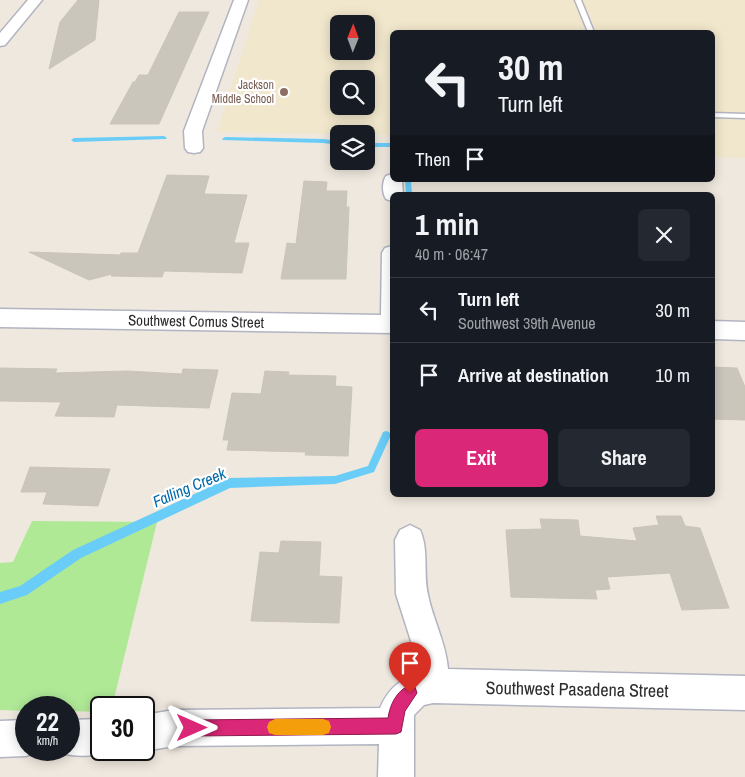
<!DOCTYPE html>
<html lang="en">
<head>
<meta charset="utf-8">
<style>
  :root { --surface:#171b24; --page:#242831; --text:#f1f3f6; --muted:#9ea1a6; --line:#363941; --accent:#db2777 }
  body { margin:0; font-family:"Archivo Narrow",sans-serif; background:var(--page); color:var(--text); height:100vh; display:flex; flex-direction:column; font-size:19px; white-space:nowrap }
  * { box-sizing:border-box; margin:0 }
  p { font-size:16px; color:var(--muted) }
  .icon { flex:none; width:28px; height:28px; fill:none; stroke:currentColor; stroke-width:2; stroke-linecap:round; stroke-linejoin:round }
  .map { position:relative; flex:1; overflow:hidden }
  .sheet { position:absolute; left:390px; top:192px; width:325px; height:305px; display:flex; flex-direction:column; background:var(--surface); border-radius:8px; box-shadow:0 2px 12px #0003 }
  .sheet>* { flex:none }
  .banner { position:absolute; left:390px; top:30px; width:325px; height:152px; border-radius:8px; box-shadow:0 2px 12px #0003; background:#171b24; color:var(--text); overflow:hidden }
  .needle { width:32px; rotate:1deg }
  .tools { position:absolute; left:330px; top:15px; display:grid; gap:10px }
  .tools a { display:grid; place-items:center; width:45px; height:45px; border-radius:8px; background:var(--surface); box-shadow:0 2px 12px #0003; font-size:25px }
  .speed { position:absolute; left:15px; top:696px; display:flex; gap:10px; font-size:25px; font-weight:700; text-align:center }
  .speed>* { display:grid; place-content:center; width:65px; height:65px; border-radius:50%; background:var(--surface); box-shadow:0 2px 12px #0003; line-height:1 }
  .speed small { font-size:12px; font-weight:400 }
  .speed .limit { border:2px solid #111; border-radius:8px; background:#fff; color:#111 }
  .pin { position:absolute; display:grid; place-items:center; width:42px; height:42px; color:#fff; margin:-51px -21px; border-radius:50% 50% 50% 0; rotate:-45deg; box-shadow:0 0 5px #0007 }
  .pin .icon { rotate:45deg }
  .me { position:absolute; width:55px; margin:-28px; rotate:90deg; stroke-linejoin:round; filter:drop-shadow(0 0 4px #0008) }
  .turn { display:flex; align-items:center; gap:18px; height:105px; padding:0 25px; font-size:22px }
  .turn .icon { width:65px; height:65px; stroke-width:2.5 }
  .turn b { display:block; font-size:35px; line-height:42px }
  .then { display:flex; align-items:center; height:48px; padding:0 25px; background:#0003; gap:10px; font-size:19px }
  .round { display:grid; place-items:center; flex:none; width:52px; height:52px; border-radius:8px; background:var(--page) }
  .summary { display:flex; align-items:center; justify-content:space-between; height:85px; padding:0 25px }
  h1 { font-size:30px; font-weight:700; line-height:38px }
  .action { display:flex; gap:10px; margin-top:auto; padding:10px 25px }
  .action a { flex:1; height:58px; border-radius:8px; background:var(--accent); color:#fff; font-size:20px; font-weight:700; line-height:58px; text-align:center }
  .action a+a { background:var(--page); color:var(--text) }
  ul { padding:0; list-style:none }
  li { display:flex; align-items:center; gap:15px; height:65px; padding:0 25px; border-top:1px solid var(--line) }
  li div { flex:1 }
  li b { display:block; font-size:19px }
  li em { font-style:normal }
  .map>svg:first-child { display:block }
  .education { fill:#f1e7cc; fill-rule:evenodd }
  .green { fill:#afe996 }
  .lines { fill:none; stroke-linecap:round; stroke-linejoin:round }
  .stream { fill:#69cdf8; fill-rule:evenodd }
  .building { fill:#cac6bc; stroke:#cbc4b7 }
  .lane-casing { stroke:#b2b4c1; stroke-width:3 }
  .street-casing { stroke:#b2b4c1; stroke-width:3 }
  .lane { fill:#fff; fill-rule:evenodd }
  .street { fill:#fff; fill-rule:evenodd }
  .route { fill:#db2777; stroke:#8e194d }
  .slow { fill:#f59e0b }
  .education-dot { fill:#8d6e63; stroke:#fff; stroke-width:2 }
  .labels { text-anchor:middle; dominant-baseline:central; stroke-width:4.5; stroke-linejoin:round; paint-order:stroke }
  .far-education-label { font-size:12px; fill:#785e54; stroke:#fff; text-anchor:end }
  .street-label { font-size:15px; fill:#2c2c2c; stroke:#fff }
  .water-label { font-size:16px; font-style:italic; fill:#026aaa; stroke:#fff }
  .near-street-label { font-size:18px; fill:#2c2c2c; stroke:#fff }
</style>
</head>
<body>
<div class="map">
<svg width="745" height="777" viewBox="0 0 745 777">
  <rect width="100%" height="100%" fill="#efe8de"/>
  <!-- education -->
  <path class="education" d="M 259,0 L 745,0 L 745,158 L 713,157 L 712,32 L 392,32 L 392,135 L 217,132 ZM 339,24 L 366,24 L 366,51 L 339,51 ZM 339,79 L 366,79 L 366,106 L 339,106 Z"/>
  <!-- green -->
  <path class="green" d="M 32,521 L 157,522 L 112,707 L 101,708 L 101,712 L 69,711 L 69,708 L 26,708 L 26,711 L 0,710 L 0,563 L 13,562 Z"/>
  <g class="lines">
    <!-- stream -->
    <path class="stream" d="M 164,136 L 167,138 L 166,139 L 74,142 L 71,140 L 74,138 Z
      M 225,137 L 323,139 L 339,141 L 339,145 L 323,143 L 223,140 L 222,139 Z
      M 366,143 L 392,143 L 392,147 L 366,147 Z
      M 405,180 L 411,180 L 412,195 L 406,195 Z
      M 386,431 L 389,432 L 391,435 L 374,472 L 335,484 L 230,488 L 81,558 L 27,595 L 0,604 L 0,592 L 20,586 L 73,550 L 229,478 L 335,476 L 368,466 L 383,432 Z"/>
  </g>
  <!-- building -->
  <path class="building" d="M 78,0 L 99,0 L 95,40 L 49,69 L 60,22 Z
    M 179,12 L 209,12 L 159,124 L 110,124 L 133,82 L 135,82 L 139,75 L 148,75 Z
    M 167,175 L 209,176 L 204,194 L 247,195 L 234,243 L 249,243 L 242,273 L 164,271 L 162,277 L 111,276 L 112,274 L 89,280 L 29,252 L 120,255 L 121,253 L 138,253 Z
    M 304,181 L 327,182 L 326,191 L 347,191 L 346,207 L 349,207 L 346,279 L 281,279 L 287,243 L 296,244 Z
    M 712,367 L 737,368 L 745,387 L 745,420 L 712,419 Z
    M 0,368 L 57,369 L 55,373 L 127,371 L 182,374 L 183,369 L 218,370 L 209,408 L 117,405 L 114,417 L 55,416 L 61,402 L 0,401 Z
    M 265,371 L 289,372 L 288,375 L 336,376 L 335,386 L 352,387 L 348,456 L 305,455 L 306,452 L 227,450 L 229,440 L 223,440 L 232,393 L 261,394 Z
    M 30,467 L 110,469 L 98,506 L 43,504 L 47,492 L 21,492 Z
    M 656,516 L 681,516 L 685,526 L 700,528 L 729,608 L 682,610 L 670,573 L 607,577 L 610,589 L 595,590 L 597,599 L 511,597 L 506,530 L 542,529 L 540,519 L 578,520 L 580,536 L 637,541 L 633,528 L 659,525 Z
    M 281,541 L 321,542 L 319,576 L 342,577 L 339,623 L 251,621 L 260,552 L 279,553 Z"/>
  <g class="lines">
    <!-- lane casing -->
    <g class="lane-casing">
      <path id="lane" d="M 575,0 L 581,0 L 594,32 L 588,32 Z
        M 712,113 L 745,114 L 745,118 L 712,117 Z"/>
    </g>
    <!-- street casing -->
    <g class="street-casing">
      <path id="street" d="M 28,0 L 42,0 L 5,45 L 0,46 L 0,33 Z
        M 234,0 L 248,0 L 202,131 L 203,148 L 200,152 L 194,153 L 188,152 L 185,148 L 184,131 Z
        M 392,174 L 392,180 L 402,180 L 403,195 L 392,195 L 392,201 L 386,199 C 382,193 382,182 386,176 Z
        M 392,246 L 392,333 L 0,327 L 0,309 L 381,315 L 382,253 L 385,248 Z
        M 712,321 L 745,322 L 745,340 L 712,339 Z
        M 410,525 L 420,530 C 429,550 423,573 428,595 C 433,620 446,643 448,669 L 745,676 L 745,710 L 433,703 L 424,705 L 414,715 L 414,777 L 378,777 L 379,744 L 174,746 L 144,751 L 142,750 L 144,750 L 144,715 L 174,710 L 380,708 C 388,690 397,682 415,674 L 411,641 L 396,594 L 395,540 L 400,530 Z
        M 101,719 L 101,750 L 113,750 C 95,757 74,758 56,751 L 69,750 L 69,720 Z
        M 26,720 L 26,750 L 39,751 L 26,756 L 0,757 L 0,721 Z"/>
    </g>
    <!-- lane -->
    <use href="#lane" class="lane"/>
    <!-- street -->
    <use href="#street" class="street"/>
  </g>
  <!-- route -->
  <path class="route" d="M 410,685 L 415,687 L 417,693 L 405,711 L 401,732 L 396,734 L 192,736 L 187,734 L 184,728 L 187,722 L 192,720 L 388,718 C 390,705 396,691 410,685 Z"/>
  <!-- slow -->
  <path class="slow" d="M 275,719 L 323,719 L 329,721 L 331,727 L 329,733 L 323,735 L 275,735 L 269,733 L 267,727 L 269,722 Z"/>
  <!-- markers -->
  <circle class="education-dot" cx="284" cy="92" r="5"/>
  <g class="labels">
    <!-- far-education labels -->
    <g class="far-education-label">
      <text x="274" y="85">Jackson<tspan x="274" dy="14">Middle School</tspan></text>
    </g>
    <!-- street labels -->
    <g class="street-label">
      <text transform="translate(196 321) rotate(1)">Southwest Comus Street</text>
    </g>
    <!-- water labels -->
    <g class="water-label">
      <text transform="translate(189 487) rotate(-23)">Falling Creek</text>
    </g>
    <!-- near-street labels -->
    <g class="near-street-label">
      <text transform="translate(577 689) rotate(1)">Southwest Pasadena Street</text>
    </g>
  </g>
</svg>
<div class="tools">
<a><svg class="needle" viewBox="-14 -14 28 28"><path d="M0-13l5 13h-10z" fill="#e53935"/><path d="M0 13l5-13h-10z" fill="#9ea1a6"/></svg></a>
<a><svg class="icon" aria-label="search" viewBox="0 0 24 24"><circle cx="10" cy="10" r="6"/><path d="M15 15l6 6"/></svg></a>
<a><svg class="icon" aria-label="layers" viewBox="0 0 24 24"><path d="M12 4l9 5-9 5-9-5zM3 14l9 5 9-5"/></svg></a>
</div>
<div class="speed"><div>22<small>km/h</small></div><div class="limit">30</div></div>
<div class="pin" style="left:410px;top:693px;background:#d93025"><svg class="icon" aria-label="arrive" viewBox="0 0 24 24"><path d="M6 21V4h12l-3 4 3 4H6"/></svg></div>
<svg class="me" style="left:192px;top:728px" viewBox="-20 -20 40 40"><path d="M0-17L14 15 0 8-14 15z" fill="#db2777" stroke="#fff" stroke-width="4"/></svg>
<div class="banner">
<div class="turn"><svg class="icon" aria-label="left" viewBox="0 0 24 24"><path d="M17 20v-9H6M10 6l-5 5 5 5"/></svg><div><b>30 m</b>Turn left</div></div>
<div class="then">Then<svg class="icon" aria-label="arrive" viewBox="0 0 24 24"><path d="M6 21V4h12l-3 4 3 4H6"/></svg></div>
</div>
<section class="sheet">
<div class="summary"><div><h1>1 min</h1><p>40 m · 06:47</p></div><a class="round"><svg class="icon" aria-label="close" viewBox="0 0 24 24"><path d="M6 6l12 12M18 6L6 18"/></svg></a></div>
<ul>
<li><svg class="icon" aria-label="left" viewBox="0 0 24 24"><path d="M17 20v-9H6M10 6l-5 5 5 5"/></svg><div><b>Turn left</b><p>Southwest 39th Avenue</p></div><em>30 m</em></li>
<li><svg class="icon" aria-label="arrive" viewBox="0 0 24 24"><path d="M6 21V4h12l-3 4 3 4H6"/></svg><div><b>Arrive at destination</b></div><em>10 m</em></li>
</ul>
<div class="action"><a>Exit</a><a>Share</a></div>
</section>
</div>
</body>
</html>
